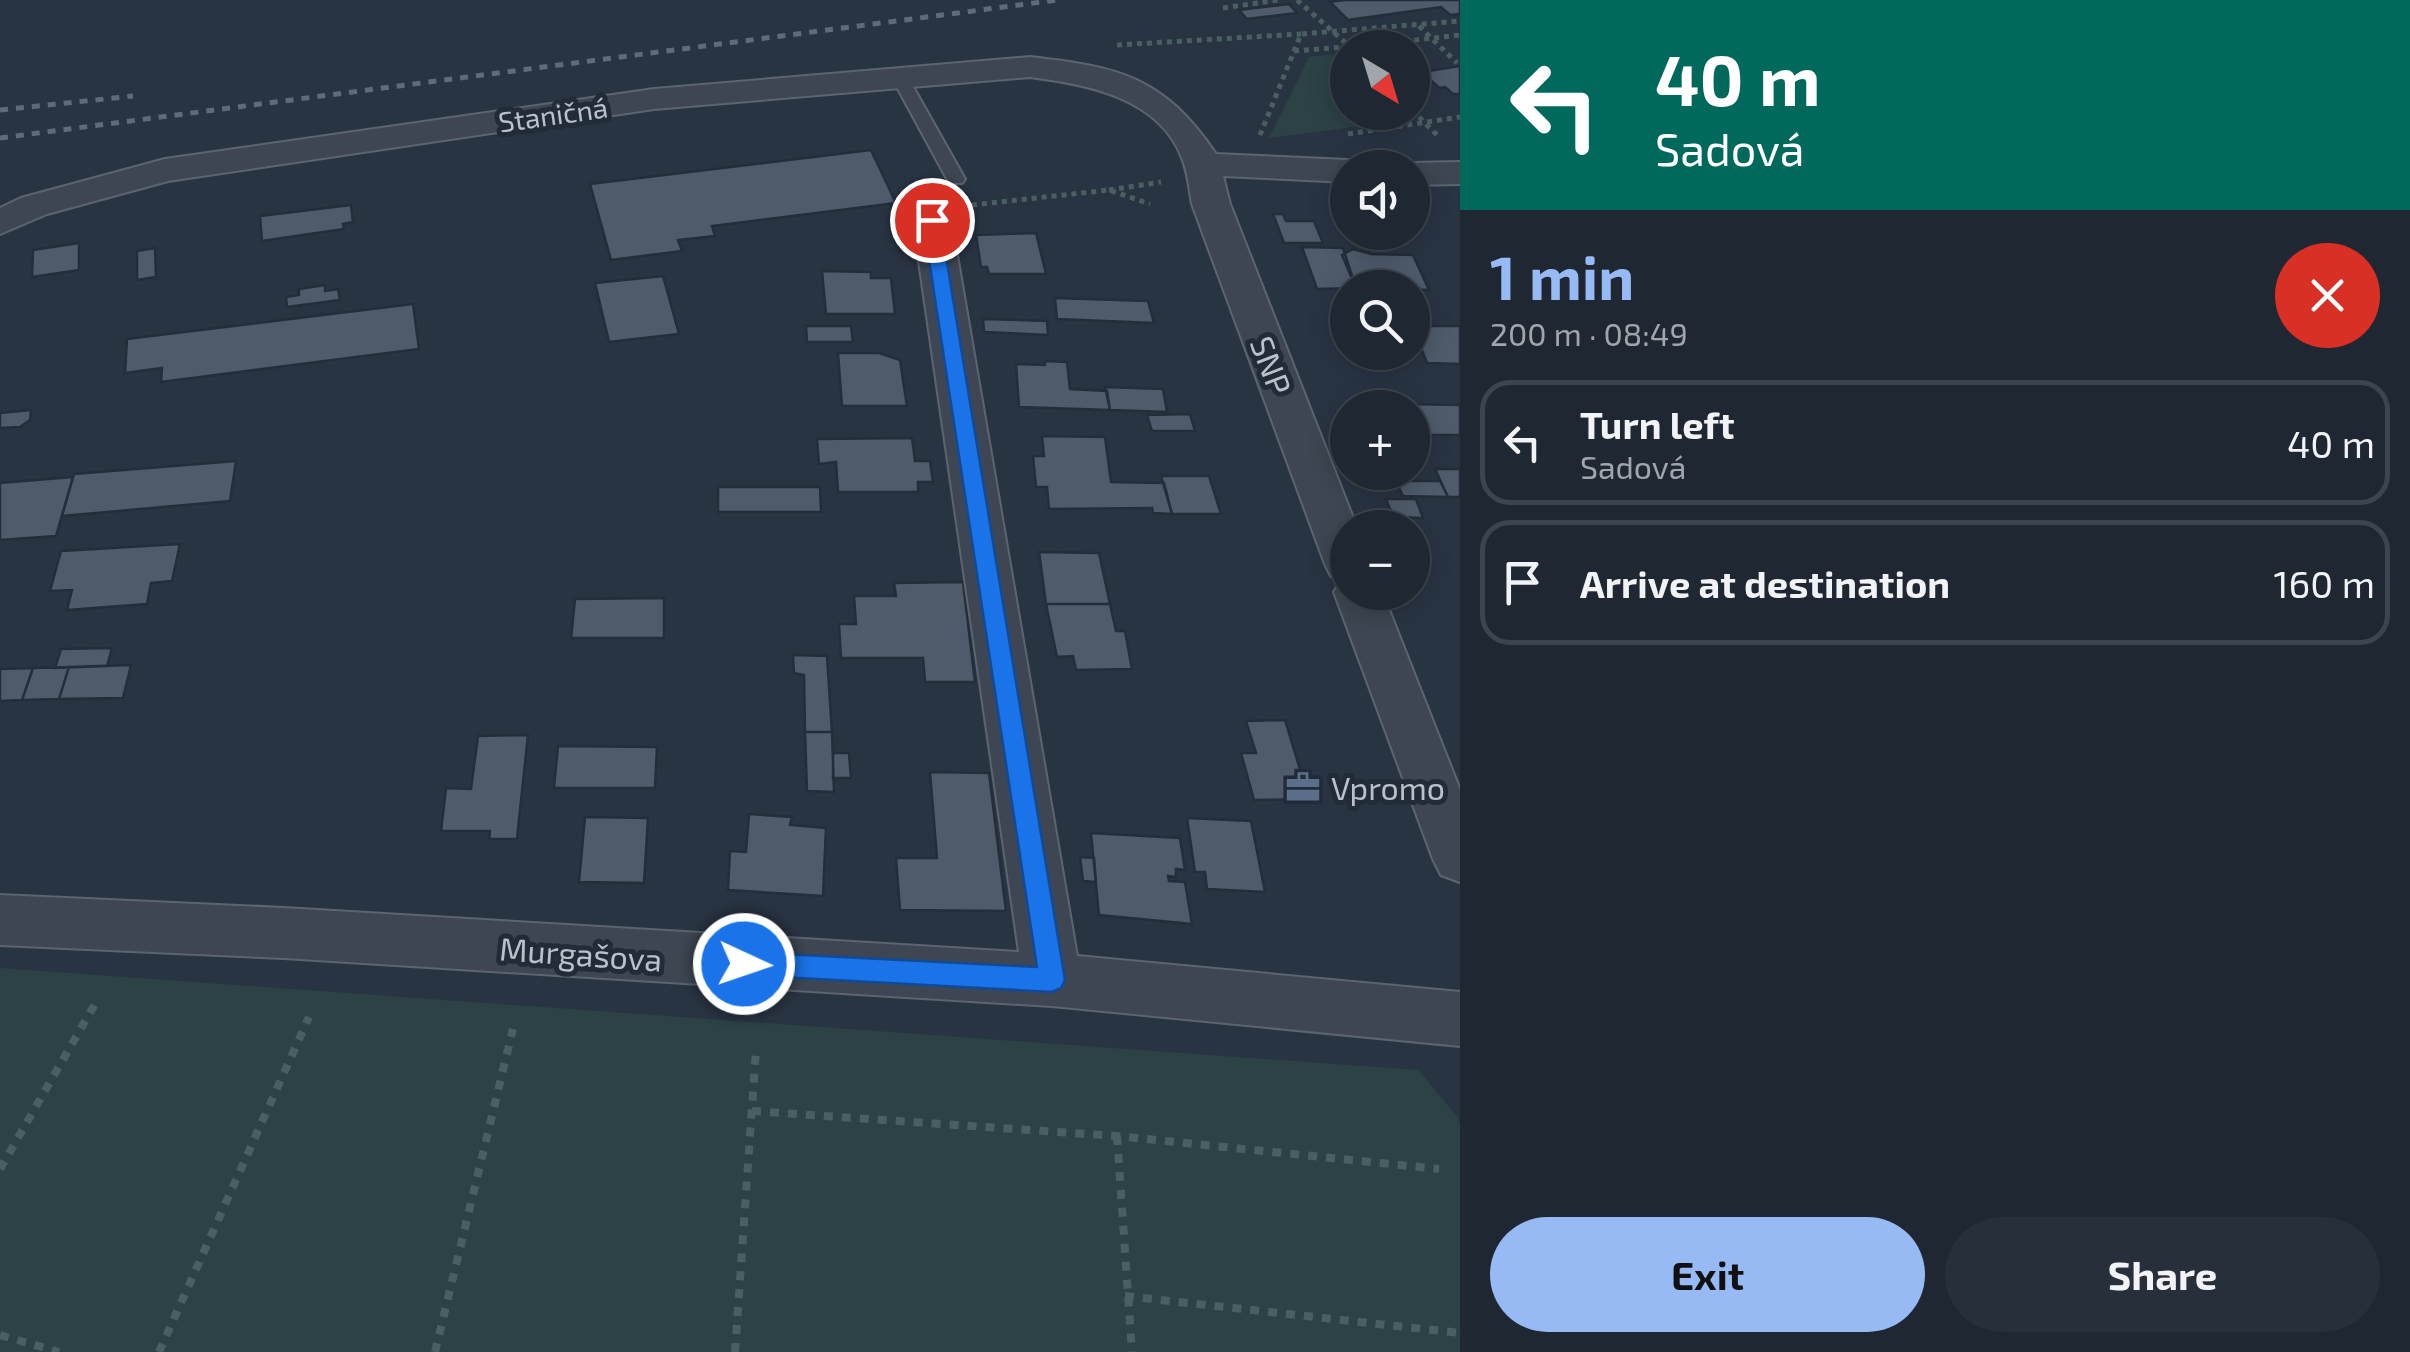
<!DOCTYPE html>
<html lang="en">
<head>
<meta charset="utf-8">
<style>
  :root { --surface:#1f2732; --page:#272f3a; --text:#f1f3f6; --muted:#a1a5ac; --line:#3c444d; --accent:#98baf4 }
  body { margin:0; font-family:"Exo 2",sans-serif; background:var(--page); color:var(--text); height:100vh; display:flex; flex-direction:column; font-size:38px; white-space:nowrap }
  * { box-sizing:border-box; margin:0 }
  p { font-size:32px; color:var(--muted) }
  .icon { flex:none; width:55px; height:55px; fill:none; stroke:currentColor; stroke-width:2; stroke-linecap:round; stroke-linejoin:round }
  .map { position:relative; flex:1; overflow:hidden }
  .details { display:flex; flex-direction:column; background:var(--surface); width:950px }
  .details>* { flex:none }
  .hud { background:#00695c; color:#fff; overflow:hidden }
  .needle { width:65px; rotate:142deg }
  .tools { position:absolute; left:1330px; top:30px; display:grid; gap:20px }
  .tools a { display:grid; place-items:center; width:100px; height:100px; border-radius:50%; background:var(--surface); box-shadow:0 5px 25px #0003,0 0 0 2px var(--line); font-size:50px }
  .pin { position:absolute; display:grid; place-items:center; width:85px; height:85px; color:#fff; margin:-42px; border:5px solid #fff; border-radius:50%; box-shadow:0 2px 10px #0007 }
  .me { position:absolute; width:110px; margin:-55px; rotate:93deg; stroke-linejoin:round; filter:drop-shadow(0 0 8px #0008) }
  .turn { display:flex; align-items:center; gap:35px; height:210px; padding:0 30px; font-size:45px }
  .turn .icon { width:130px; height:130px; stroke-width:2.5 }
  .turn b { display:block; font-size:70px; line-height:85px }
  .round { display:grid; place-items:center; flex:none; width:105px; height:105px; border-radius:52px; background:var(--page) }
  .summary { display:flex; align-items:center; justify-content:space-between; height:170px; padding:0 30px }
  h1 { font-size:60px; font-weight:700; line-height:75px; color:var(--accent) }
  .cta { display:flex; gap:20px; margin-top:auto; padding:20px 30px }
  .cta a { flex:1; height:115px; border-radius:60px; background:var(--accent); color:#111; font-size:40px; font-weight:700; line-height:115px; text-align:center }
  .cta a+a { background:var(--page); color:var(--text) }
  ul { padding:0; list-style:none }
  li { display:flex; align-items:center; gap:30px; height:125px; margin:0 20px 15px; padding:0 10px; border:5px solid var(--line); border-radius:30px }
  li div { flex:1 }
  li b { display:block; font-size:38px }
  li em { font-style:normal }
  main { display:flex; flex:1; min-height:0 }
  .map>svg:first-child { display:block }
  .green { fill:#2c4245 }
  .building { fill:#4f5b6b; stroke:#242d3a; stroke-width:2.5 }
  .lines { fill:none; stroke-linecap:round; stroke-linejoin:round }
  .lane-casing { stroke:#5b6470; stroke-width:4 }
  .street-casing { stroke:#5b6470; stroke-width:4 }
  .path-far1 { stroke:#4b5f62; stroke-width:5; stroke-dasharray:5 5; stroke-linecap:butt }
  .path { stroke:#4b5f62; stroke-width:8; stroke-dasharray:9 9; stroke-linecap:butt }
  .lane { fill:#3d4652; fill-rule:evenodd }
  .street { fill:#3d4652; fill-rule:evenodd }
  .rail { stroke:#606a79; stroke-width:5; stroke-dasharray:8 8; stroke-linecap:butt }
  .route { fill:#1a73e8; stroke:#114b97; stroke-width:2.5 }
  .labels { text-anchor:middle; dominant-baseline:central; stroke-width:10; stroke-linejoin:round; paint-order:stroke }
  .far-street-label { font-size:28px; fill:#bac1cc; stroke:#222b38 }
  .street-label { font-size:32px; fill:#bac1cc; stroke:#222b38 }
  .poi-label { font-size:32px; fill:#bac1cc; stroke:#222b38; text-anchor:start }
</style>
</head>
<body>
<main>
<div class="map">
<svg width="1460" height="1352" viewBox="0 0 1460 1352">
  <rect width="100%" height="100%" fill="#293443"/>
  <!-- green -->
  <path class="green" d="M 1344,53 L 1347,56 L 1348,112 L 1400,113 L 1407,120 L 1269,138 L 1309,57 Z
    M 0,968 L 1418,1070 L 1457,1116 L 1460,1125 L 1460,1352 L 0,1352 Z"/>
  <!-- building -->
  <path class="building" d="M 1345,0 L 1460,0 L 1460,14 L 1450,15 L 1441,7 L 1348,20 L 1330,2 Z
    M 1289,4 L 1297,13 L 1247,19 L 1239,10 Z
    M 1460,66 L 1460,94 L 1453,94 L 1445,87 L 1439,88 L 1422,72 Z
    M 871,150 L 896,203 L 712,226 L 715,236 L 678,240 L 682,251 L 611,260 L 590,184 Z
    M 351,205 L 353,222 L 343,224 L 344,229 L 262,241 L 260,216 Z
    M 1273,214 L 1283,214 L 1286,221 L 1314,221 L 1323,243 L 1284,243 Z
    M 1036,233 L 1046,274 L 989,274 L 987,267 L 981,267 L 976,235 Z
    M 79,243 L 79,270 L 32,277 L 33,250 Z
    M 1302,247 L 1343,248 L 1356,288 L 1317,289 Z
    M 155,248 L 156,277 L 137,280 L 137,251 Z
    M 1353,249 L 1371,254 L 1413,255 L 1429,290 L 1356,288 L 1342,255 Z
    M 822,271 L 871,272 L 871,278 L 891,278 L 895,314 L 826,314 Z
    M 663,276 L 679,334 L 609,342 L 595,283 Z
    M 325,285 L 325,291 L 338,289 L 340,300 L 287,307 L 286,297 L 299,295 L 299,289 Z
    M 1055,298 L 1148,301 L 1154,323 L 1057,319 Z
    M 413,304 L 419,349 L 161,382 L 162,368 L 125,373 L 127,339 Z
    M 983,319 L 1047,321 L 1048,335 L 984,332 Z
    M 806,326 L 851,326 L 853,342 L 807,342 Z
    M 1412,326 L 1460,326 L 1460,364 L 1427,363 Z
    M 838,353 L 879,353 L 900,360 L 907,406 L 842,406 Z
    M 1045,361 L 1067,362 L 1070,389 L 1107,391 L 1110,410 L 1019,407 L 1016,364 L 1045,365 Z
    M 1105,387 L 1163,389 L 1167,412 L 1110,410 Z
    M 1402,404 L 1460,405 L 1460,435 L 1416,435 L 1412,408 Z
    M 31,410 L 30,420 L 20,427 L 0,428 L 0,413 Z
    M 1190,414 L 1195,431 L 1152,431 L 1147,415 Z
    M 1042,436 L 1105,437 L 1111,482 L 1164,483 L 1172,514 L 1153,513 L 1152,508 L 1049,509 L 1047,487 L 1036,487 L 1033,456 L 1044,456 Z
    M 912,438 L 915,461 L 930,461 L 933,482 L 918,482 L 918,492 L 838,492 L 836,462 L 819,464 L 817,439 Z
    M 236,461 L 230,501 L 62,516 L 74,474 Z
    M 1435,469 L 1460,469 L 1460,497 L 1448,497 Z
    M 1161,476 L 1209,476 L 1221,514 L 1172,514 Z
    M 73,477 L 56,536 L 0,540 L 0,483 Z
    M 1396,481 L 1440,481 L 1448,497 L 1403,496 Z
    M 718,487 L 820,487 L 821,512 L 718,512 Z
    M 1386,499 L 1416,499 L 1423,518 L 1393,517 Z
    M 180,544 L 172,581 L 151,583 L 147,604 L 67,610 L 72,590 L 50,591 L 61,551 Z
    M 1039,552 L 1099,553 L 1110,604 L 1046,604 Z
    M 963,582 L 975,682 L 925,682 L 923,658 L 841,658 L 839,624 L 856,624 L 854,596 L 896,596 L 894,583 Z
    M 664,598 L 664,638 L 571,638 L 575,599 Z
    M 1046,604 L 1110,604 L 1116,631 L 1125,631 L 1132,669 L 1076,670 L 1073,656 L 1057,657 Z
    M 112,648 L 107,666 L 55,668 L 61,649 Z
    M 793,655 L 827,656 L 832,732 L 805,732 L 804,675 L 794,673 Z
    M 131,665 L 123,698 L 59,699 L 69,667 Z
    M 69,667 L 59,699 L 22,700 L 33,668 Z
    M 33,668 L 22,700 L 0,701 L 0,669 Z
    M 1285,720 L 1309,799 L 1254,800 L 1241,753 L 1256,753 L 1246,721 Z
    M 805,732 L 832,732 L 834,792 L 807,791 Z
    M 528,735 L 517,839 L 489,839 L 490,831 L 441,831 L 446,788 L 471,789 L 478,736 Z
    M 558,746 L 657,747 L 655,788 L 554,788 Z
    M 833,753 L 849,753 L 851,778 L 833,778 Z
    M 930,772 L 989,773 L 1006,911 L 900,910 L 896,858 L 937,858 Z
    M 749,814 L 792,817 L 790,825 L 826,828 L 823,896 L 728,890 L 730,851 L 746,852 Z
    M 585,817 L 648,818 L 644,883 L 579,882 Z
    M 1187,818 L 1251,821 L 1265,892 L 1207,889 L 1205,872 L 1195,872 Z
    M 1091,833 L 1180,838 L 1185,870 L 1176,869 L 1176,877 L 1168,876 L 1169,881 L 1185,882 L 1192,924 L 1099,915 Z
    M 1080,857 L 1094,858 L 1096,882 L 1083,881 Z"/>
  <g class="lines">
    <!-- lane casing -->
    <g class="lane-casing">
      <path id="lane" d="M 899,71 L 907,76 L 965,179 L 962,183 L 950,183 L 947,179 L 891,76 Z"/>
    </g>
    <!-- street casing -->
    <g class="street-casing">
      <path id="street" d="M 1030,57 C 1119,67 1163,76 1216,154 L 1348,160 L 1364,168 L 1348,168 L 1348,182 L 1223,176 L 1230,204 L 1357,528 L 1348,528 L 1348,592 L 1382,592 L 1460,790 L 1460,882 L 1441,875 L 1433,859 L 1334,592 L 1342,579 L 1331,576 L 1325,564 L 1192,204 C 1189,189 1188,172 1182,158 C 1159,97 1085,84 1030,77 L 654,109 L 168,181 L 47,214 L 0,234 L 0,208 L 21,198 L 165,159 L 654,89 Z
        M 1460,162 L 1460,184 L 1412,185 L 1412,168 L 1398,168 L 1412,163 Z
        M 932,209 L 945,212 L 951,220 L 1077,956 L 1460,992 L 1460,1046 L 1052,1006 L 284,958 L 0,945 L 0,895 L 284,908 L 1019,952 L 913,220 L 919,212 Z"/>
    </g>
    <!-- path-far1 -->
    <path class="path-far1" d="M 1297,0 L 1348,45
      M 1223,8 L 1278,0
      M 1419,26 L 1457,63
      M 1117,45 L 1301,34
      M 1294,51 L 1370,45 L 1371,36 L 1390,34 L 1407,41 L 1460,35
      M 1412,110 L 1440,138
      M 1348,134 L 1460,117
      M 1260,135 L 1301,34 L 1460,21
      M 1109,190 L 1161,182
      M 972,205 L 1109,190 L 1150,204"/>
    <!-- path -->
    <path class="path" d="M 752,1111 L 1117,1136 L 1439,1169
      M 1117,1136 L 1132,1352
      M 0,1169 L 95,1004
      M 1125,1296 L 1460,1333
      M 0,1335 L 59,1352
      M 159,1352 L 309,1017
      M 435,1352 L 513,1029
      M 735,1352 L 756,1049"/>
    <!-- lane -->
    <use href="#lane" class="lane"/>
    <!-- street -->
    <use href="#street" class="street"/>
    <!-- rail -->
    <path class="rail" d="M 0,110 L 133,96
      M 0,138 L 1057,0"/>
  </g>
  <!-- route -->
  <path class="route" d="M 932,215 L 940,220 L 1065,980 L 1061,988 L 1052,992 L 744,975 L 735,972 L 731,964 L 735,955 L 744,952 L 1037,967 L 923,220 Z"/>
  <!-- icons -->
  <defs>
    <g id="office-bare" transform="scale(2.7)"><path d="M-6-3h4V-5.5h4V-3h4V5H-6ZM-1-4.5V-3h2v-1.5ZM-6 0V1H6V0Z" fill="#5c6f8a" stroke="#222b38" stroke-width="2.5" paint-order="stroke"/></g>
  </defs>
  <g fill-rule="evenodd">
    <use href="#office-bare" x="1303" y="787"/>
  </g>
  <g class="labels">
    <!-- far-street labels -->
    <g class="far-street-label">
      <text transform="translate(553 114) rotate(-8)">Staničná</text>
    </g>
    <!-- street labels -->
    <g class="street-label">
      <text transform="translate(1272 365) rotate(69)">SNP</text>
      <text transform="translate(581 953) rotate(4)">Murgašova</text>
    </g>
    <!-- poi labels -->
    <g class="poi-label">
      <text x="1331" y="787">Vpromo</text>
    </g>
  </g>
</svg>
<div class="tools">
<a><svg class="needle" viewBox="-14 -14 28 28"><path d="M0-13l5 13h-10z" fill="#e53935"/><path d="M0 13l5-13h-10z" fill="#a1a5ac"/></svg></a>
<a><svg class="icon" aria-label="sound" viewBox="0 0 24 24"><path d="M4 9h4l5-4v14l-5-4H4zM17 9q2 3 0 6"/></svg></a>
<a><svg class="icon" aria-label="search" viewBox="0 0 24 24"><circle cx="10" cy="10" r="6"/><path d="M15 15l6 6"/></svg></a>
<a>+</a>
<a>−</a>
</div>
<div class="pin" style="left:932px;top:220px;background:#d93025"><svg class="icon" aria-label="arrive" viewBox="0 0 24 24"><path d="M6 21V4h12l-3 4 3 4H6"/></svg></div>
<svg class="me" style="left:744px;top:964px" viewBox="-20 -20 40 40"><circle r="17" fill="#1a73e8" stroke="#fff" stroke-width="3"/><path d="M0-11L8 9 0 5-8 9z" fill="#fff"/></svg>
</div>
<section class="details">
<div class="hud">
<div class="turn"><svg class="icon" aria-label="left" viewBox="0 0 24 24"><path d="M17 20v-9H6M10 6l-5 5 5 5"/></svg><div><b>40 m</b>Sadová</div></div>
</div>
<div class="summary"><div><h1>1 min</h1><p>200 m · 08:49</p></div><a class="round" style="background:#d93025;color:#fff"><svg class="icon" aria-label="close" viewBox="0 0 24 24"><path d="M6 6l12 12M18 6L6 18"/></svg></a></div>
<ul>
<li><svg class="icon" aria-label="left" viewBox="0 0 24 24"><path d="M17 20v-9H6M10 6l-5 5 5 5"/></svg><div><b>Turn left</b><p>Sadová</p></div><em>40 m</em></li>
<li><svg class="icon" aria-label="arrive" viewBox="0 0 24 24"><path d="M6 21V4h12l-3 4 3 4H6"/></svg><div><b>Arrive at destination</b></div><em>160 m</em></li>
</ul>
<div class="cta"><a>Exit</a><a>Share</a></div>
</section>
</main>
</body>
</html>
